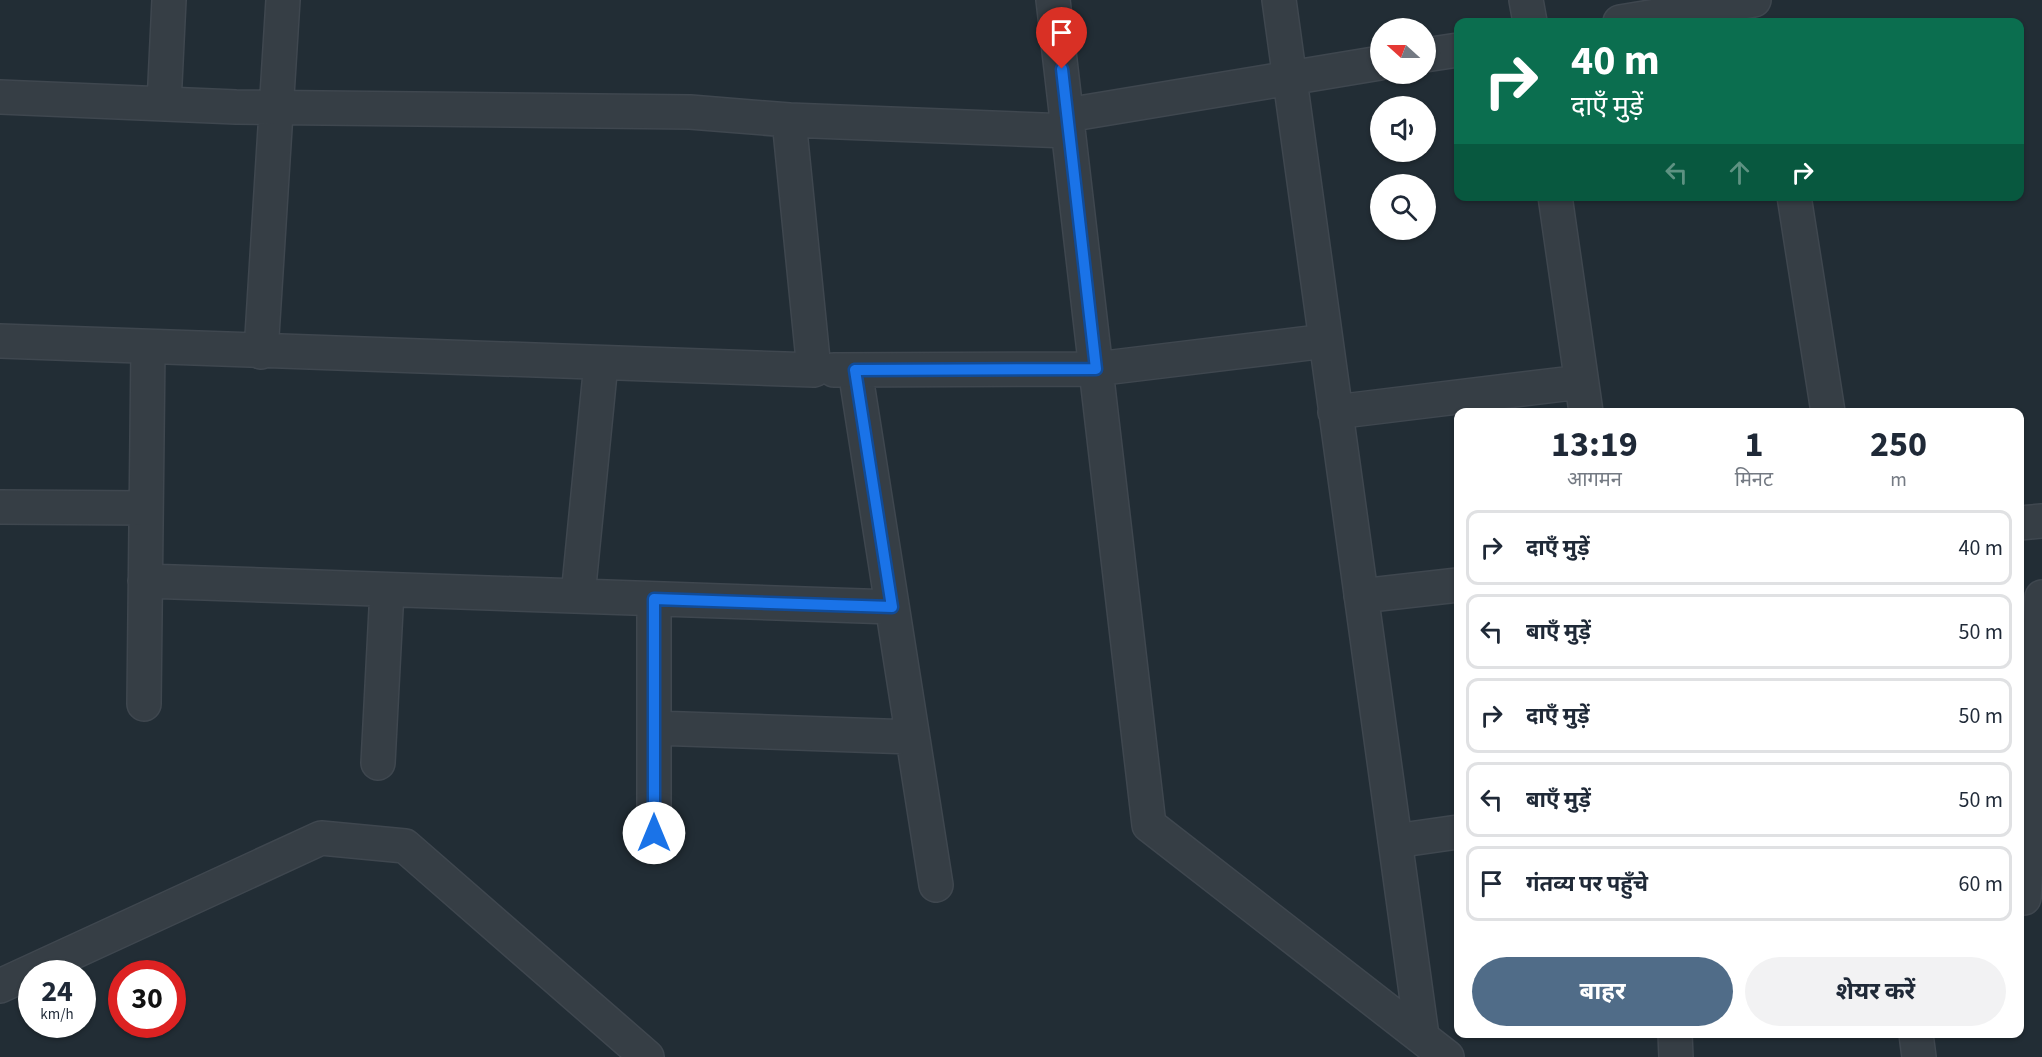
<!DOCTYPE html>
<html lang="hi">
<head>
<meta charset="utf-8">
<style>
  :root { --surface:#fff; --page:#f2f2f3; --text:#1f2937; --muted:#747a83; --line:#e0e1e3; --accent:#506c88 }
  body { margin:0; font-family:"Source Sans 3","Noto Sans Devanagari",sans-serif; background:var(--page); color:var(--text); height:100vh; display:flex; flex-direction:column; font-size:22px; white-space:nowrap }
  * { box-sizing:border-box; margin:0 }
  p { font-size:20px; color:var(--muted) }
  .icon { flex:none; width:33px; height:33px; fill:none; stroke:currentColor; stroke-width:2; stroke-linecap:round; stroke-linejoin:round }
  .map { position:relative; flex:1; overflow:hidden }
  .sheet { position:absolute; left:1454px; top:408px; width:570px; height:630px; display:flex; flex-direction:column; background:var(--surface); border-radius:12px; box-shadow:0 2px 4px #0004 }
  .sheet>* { flex:none }
  .banner { position:absolute; left:1454px; top:18px; width:570px; height:183px; border-radius:12px; box-shadow:0 2px 4px #0004; background:#0b6e4f; color:#fff; overflow:hidden }
  .needle { width:39px; rotate:291deg }
  .tools { position:absolute; left:1370px; top:18px; display:grid; gap:12px }
  .tools a { display:grid; place-items:center; width:66px; height:66px; border-radius:50%; background:var(--surface); box-shadow:0 2px 4px #0004; font-size:30px }
  .speed { position:absolute; left:18px; top:960px; display:flex; gap:12px; font-size:30px; font-weight:700; text-align:center }
  .speed>* { display:grid; place-content:center; width:78px; height:78px; border-radius:50%; background:var(--surface); box-shadow:0 2px 4px #0004; line-height:1 }
  .speed small { font-size:15px; font-weight:400 }
  .speed .limit { border:9px solid #d22; background:#fff; color:#111 }
  .pin { position:absolute; display:grid; place-items:center; width:51px; height:51px; color:#fff; margin:-62px -26px; border-radius:50% 50% 50% 0; rotate:-45deg; box-shadow:0 0 6px #0007 }
  .pin .icon { rotate:45deg }
  .me { position:absolute; width:66px; margin:-33px; rotate:0deg; stroke-linejoin:round; filter:drop-shadow(0 0 4px #0008) }
  .turn { display:flex; align-items:center; gap:21px; height:126px; padding:0 18px; font-size:27px }
  .turn .icon { width:78px; height:78px; stroke-width:2.5 }
  .turn b { display:block; font-size:42px; line-height:51px }
  .lanes { display:flex; align-items:center; height:57px; padding:0 18px; background:#0003; justify-content:center; gap:30px; direction:ltr }
  .lanes .off { opacity:.35 }
  .eta { display:flex; justify-content:space-evenly; align-items:center; height:102px; text-align:center }
  .eta b { font-size:36px; font-weight:700; line-height:42px }
  .action { display:flex; gap:12px; margin-top:auto; padding:12px 18px }
  .action a { flex:1; height:69px; border-radius:36px; background:var(--accent); color:#fff; font-size:24px; font-weight:700; line-height:69px; text-align:center }
  .action a+a { background:var(--page); color:var(--text) }
  ul { padding:0; list-style:none }
  li { display:flex; align-items:center; gap:18px; height:75px; margin:0 12px 9px; padding:0 6px; border:3px solid var(--line); border-radius:12px }
  li div { flex:1 }
  li b { display:block; font-size:22px }
  li em { font-style:normal }
  .map>svg:first-child { display:block }
  .lines { fill:none; stroke-linecap:round; stroke-linejoin:round }
  .minor-casing { stroke:#3f474f; stroke-width:36 }
  .minor { stroke:#363e45; stroke-width:33 }
  .route-casing { stroke:#114b97; stroke-width:15 }
  .route { stroke:#1a73e8; stroke-width:10 }
</style>
</head>
<body>
<div class="map">
<svg width="2042" height="1057" viewBox="0 0 2042 1057">
  <rect width="100%" height="100%" fill="#222d35"/>
  <g class="lines">
    <!-- minor casing -->
    <g class="minor-casing">
      <path id="minor" d="M 1053,0 L 1149,825 L 1447,1057
        M 1279,0 L 1422,1036
        M 1526,0 L 1530,22
        M 1620,22 L 1754,0
        M 1425,55 L 1458,50
        M 0,97 L 236,107 L 690,112 L 789,120 L 814,370 L 0,341
        M 164,104 L 169,0
        M 1067,115 L 1380,63
        M 789,120 L 1068,131
        M 1555,196 L 1586,412
        M 1794,196 L 1828,412
        M 261,352 L 283,0
        M 834,370 L 1096,369 L 1326,341
        M 855,370 L 936,885
        M 1335,412 L 1581,382
        M 0,507 L 146,508
        M 2019,523 L 2042,521
        M 145,581 L 892,607
        M 578,596 L 601,363
        M 1361,596 L 1458,585
        M 144,704 L 148,348
        M 654,728 L 912,737
        M 378,763 L 387,590
        M 654,833 L 654,599
        M 1395,841 L 1458,832
        M 2024,898 L 2042,597
        M 0,986 L 321,838 L 405,846 L 647,1057
        M 1675,1034 L 1676,1057
        M 1916,1034 L 1919,1057"/>
    </g>
    <!-- minor -->
    <use href="#minor" class="minor"/>
  </g>
  <g class="lines">
    <!-- route casing -->
    <g class="route-casing">
      <path id="route" d="M 654,833 L 654,599 L 892,607 L 855,370 L 1096,369 L 1062,69"/>
    </g>
    <!-- route -->
    <use href="#route" class="route"/>
  </g>
</svg>
<div class="tools">
<a><svg class="needle" viewBox="-14 -14 28 28"><path d="M0-13l5 13h-10z" fill="#e53935"/><path d="M0 13l5-13h-10z" fill="#747a83"/></svg></a>
<a><svg class="icon" aria-label="sound" viewBox="0 0 24 24"><path d="M4 9h4l5-4v14l-5-4H4zM17 9q2 3 0 6"/></svg></a>
<a><svg class="icon" aria-label="search" viewBox="0 0 24 24"><circle cx="10" cy="10" r="6"/><path d="M15 15l6 6"/></svg></a>
</div>
<div class="speed"><div>24<small>km/h</small></div><div class="limit">30</div></div>
<div class="pin" style="left:1062px;top:69px;background:#d93025"><svg class="icon" aria-label="arrive" viewBox="0 0 24 24"><path d="M6 21V4h12l-3 4 3 4H6"/></svg></div>
<svg class="me" style="left:654px;top:833px" viewBox="-20 -20 40 40"><circle r="19" fill="#fff"/><path d="M0-13L10 11 0 6-10 11z" fill="#1a73e8"/></svg>
<div class="banner">
<div class="turn"><svg class="icon" aria-label="right" viewBox="0 0 24 24"><path d="M7 20v-9h11M14 6l5 5-5 5"/></svg><div><b>40 m</b>दाएँ मुड़ें</div></div>
<div class="lanes"><svg class="icon off" aria-label="left" viewBox="0 0 24 24"><path d="M17 20v-9H6M10 6l-5 5 5 5"/></svg><svg class="icon off" aria-label="ahead" viewBox="0 0 24 24"><path d="M12 20V5M6 11l6-6 6 6"/></svg><svg class="icon" aria-label="right" viewBox="0 0 24 24"><path d="M7 20v-9h11M14 6l5 5-5 5"/></svg></div>
</div>
<section class="sheet">
<div class="eta">
<div><b>13:19</b><p>आगमन</p></div>
<div><b>1</b><p>मिनट</p></div>
<div><b>250</b><p>m</p></div>
</div>
<ul>
<li><svg class="icon" aria-label="right" viewBox="0 0 24 24"><path d="M7 20v-9h11M14 6l5 5-5 5"/></svg><div><b>दाएँ मुड़ें</b></div><em>40 m</em></li>
<li><svg class="icon" aria-label="left" viewBox="0 0 24 24"><path d="M17 20v-9H6M10 6l-5 5 5 5"/></svg><div><b>बाएँ मुड़ें</b></div><em>50 m</em></li>
<li><svg class="icon" aria-label="right" viewBox="0 0 24 24"><path d="M7 20v-9h11M14 6l5 5-5 5"/></svg><div><b>दाएँ मुड़ें</b></div><em>50 m</em></li>
<li><svg class="icon" aria-label="left" viewBox="0 0 24 24"><path d="M17 20v-9H6M10 6l-5 5 5 5"/></svg><div><b>बाएँ मुड़ें</b></div><em>50 m</em></li>
<li><svg class="icon" aria-label="arrive" viewBox="0 0 24 24"><path d="M6 21V4h12l-3 4 3 4H6"/></svg><div><b>गंतव्य पर पहुँचे</b></div><em>60 m</em></li>
</ul>
<div class="action"><a>बाहर</a><a>शेयर करें</a></div>
</section>
</div>
</body>
</html>
